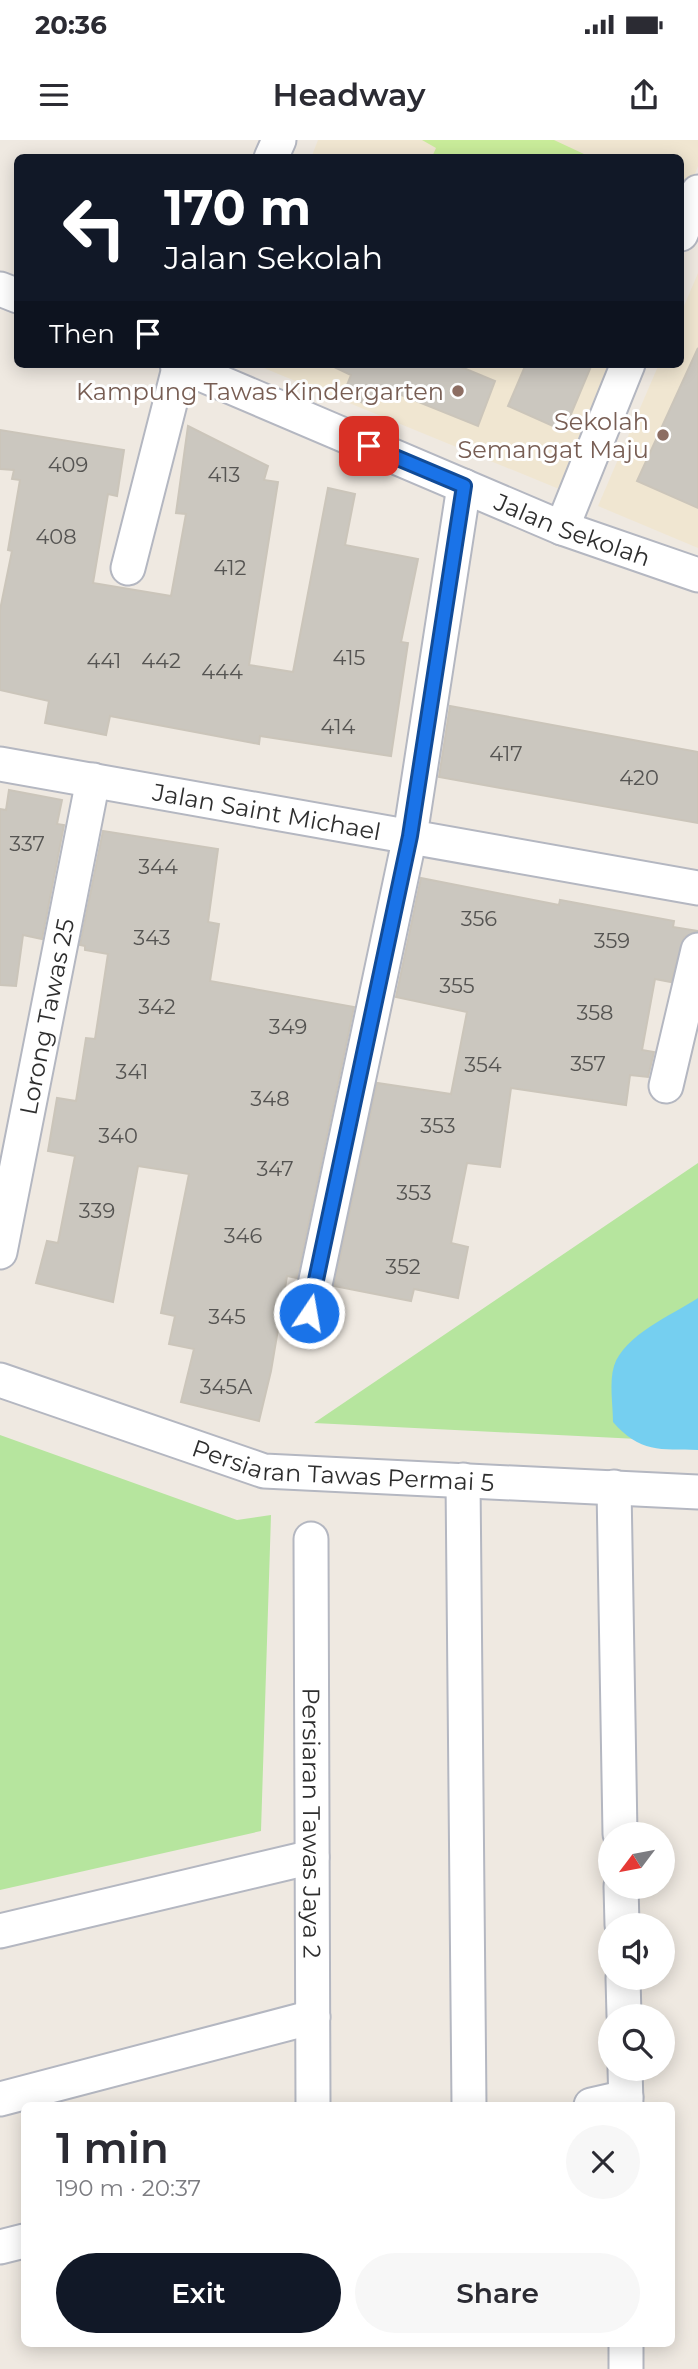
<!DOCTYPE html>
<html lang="en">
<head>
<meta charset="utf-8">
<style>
  :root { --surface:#fff; --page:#f7f7f7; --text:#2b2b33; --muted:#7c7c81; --accent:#111827 }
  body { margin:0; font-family:Montserrat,sans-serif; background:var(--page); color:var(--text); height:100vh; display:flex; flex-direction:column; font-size:26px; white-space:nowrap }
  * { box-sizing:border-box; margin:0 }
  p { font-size:23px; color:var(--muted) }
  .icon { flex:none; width:38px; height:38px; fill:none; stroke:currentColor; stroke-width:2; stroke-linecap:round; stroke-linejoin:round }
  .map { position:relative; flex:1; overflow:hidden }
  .side { position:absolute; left:21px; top:1962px; width:654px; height:245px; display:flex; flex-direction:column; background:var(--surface); border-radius:10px; box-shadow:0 4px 18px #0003 }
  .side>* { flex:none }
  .top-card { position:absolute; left:14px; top:14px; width:670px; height:214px; border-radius:10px; box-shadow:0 4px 18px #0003; background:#111827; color:#fff; overflow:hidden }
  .needle { width:46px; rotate:238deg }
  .buttons { position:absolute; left:598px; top:1682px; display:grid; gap:14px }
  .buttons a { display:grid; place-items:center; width:77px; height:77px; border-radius:50%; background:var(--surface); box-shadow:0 4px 18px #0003; font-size:35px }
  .pin { position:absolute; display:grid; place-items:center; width:60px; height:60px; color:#fff; margin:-30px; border-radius:14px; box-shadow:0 4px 10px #0006 }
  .me { position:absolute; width:77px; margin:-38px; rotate:12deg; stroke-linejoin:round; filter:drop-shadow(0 0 5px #0008) }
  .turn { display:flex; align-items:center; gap:24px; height:147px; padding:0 35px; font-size:32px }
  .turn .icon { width:91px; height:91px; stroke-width:2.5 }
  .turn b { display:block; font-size:49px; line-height:60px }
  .then { display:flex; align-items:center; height:66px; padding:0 35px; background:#0003; gap:14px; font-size:26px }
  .round { display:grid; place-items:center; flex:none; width:74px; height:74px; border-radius:37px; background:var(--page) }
  .summary { display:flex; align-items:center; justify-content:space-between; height:119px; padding:0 35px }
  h1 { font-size:42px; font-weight:600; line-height:52px }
  .button { display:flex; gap:14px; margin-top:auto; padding:14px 35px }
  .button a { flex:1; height:80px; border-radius:42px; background:var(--accent); color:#fff; font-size:28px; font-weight:600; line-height:80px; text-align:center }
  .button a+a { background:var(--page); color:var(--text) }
  .status { display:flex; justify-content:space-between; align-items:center; height:49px; padding:0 35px; background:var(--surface); direction:ltr }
  .status svg { height:19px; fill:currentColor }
  header { display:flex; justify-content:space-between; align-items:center; height:91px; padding:0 35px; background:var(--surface); font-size:32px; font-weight:600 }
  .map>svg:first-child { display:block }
  .education { fill:#f0e6d1 }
  .green { fill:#b6e59e }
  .pitch { fill:#c9ec9a }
  .water { fill:#75cff0 }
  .building { fill:#cbc7bf; stroke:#cbc5ba; stroke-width:2 }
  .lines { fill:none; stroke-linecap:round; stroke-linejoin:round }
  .minor-casing { stroke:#b4b7c1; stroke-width:37 }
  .minor { stroke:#fff; stroke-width:33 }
  .route-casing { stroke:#114b97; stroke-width:18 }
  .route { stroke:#1a73e8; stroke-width:12 }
  .education-dot { fill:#8d6e63; stroke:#fff; stroke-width:2.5 }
  .labels { text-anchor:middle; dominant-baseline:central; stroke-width:6; stroke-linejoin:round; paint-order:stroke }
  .number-label { font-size:21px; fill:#555452 }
  .education-label { font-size:24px; fill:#785e54; stroke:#fff; text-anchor:end }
  .street-label { font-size:24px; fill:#2e2e2e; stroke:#fff }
</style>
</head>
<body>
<div class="status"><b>20:36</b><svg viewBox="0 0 49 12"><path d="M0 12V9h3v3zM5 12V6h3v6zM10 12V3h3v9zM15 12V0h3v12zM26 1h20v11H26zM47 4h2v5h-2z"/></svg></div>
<header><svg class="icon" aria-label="menu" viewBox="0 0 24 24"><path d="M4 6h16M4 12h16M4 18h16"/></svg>Headway<svg class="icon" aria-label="share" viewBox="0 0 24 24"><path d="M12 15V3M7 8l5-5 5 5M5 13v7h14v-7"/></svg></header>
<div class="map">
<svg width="698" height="2229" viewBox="0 0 698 2229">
  <rect width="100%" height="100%" fill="#efe9e1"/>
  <!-- education -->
  <path class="education" d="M 318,0 L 698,0 L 698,26 L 681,68 L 681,18 L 311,18 Z
    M 698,133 L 698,408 L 598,366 L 659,224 L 681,224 L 681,173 Z
    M 254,224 L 617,224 L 564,351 Z"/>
  <!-- green -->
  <path class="green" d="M 698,1023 L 698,1302 L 314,1283 Z
    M 0,1295 L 237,1380 L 271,1375 L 261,1691 L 0,1750 Z"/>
  <!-- pitch -->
  <path class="pitch" d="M 422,0 L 554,0 L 584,14 L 582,18 L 432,17 L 436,8 Z"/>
  <!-- water -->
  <path class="water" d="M 698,1158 L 698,1310 C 660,1309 640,1313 613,1282 C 613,1265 609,1242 614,1226 C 624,1195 672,1175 698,1158 Z"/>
  <!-- building -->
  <path class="building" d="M 698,208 L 698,368 L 637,341 Z
    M 328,224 L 454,224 L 495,241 L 478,286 L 379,246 L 371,266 L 343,255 L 351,235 Z
    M 526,224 L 592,224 L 564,291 L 508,266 Z
    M 188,286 L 268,326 L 264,340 L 278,342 L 249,525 L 293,532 L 328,348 L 355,354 L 345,405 L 418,419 L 401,502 L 408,503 L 391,616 L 260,596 L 259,604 L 110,576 L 106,595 L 45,583 L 49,561 L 0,550 L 0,470 L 12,411 L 8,410 L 20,340 L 12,339 L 14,330 L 0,329 L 0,290 L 124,310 L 117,356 L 108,354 L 93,443 L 171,456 L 186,374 L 176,373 Z
    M 450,566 L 698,612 L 698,683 L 439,637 Z
    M 9,650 L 62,660 L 57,684 L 64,685 L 42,799 L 23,795 L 16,846 L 0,845 L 0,669 L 6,670 Z
    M 103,691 L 218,709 L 208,782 L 219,784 L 210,841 L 354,867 L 297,1138 L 287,1136 L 271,1231 L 259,1281 L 181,1262 L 194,1209 L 169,1204 L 175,1176 L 161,1173 L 189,1034 L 138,1026 L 113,1162 L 36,1143 L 47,1101 L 58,1103 L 75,1016 L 48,1011 L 57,958 L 76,961 L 86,898 L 95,899 L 108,814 L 85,810 L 85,806 L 80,805 Z
    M 421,738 L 559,765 L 560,760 L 674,781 L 673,787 L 698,791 L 684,797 L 671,842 L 655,839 L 642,910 L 654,912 L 648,937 L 630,935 L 626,965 L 511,948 L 500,1027 L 467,1023 L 451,1103 L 468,1107 L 458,1158 L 414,1149 L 411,1161 L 334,1146 L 377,943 L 451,954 L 467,872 L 396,857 Z"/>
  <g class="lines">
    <!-- minor casing -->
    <g class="minor-casing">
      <g id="minor">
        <path d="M 271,18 L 279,0"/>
        <path d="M 681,94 L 698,52"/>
        <path d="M 0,149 L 18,156"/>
        <path id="s1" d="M 177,224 L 562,388 L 698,435"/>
        <path d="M 562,388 L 628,224"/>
        <path d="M 128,428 L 180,224"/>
        <path id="s2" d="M 0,624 L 698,748"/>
        <path d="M 666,946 L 698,810"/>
        <path id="s3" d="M 0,1112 L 93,640"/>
        <path d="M 309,1173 L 410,696 L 464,346"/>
        <path id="s4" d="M 0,1240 L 264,1331 L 698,1352"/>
        <path d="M 463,1340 L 469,1965"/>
        <path d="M 614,1347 L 620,1694"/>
        <path id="s5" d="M 311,1399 L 313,1965"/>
        <path d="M 621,1746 L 622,1785"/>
        <path d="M 0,1791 L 312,1717"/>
        <path d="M 623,1838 L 624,1876"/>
        <path d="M 625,1928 L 626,1965"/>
        <path d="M 0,1959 L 313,1877"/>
        <path d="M 591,1965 L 626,1957"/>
        <path d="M 0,2107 L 24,2101"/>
        <path d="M 626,2203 L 626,2229"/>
      </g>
    </g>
    <!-- minor -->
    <use href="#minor" class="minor"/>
  </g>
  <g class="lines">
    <!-- route casing -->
    <g class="route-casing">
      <path id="route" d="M 309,1173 L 410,696 L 464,346 L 369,306"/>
    </g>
    <!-- route -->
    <use href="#route" class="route"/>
  </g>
  <!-- markers -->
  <g class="education-dot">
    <circle cx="458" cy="251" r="7"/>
    <circle cx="663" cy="295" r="7"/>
  </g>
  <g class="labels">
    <!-- number labels -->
    <g class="number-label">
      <text x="68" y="324">409</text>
      <text x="224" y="334">413</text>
      <text x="56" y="396">408</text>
      <text x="230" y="427">412</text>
      <text x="349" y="517">415</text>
      <text x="104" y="520">441</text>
      <text x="161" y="520">442</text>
      <text x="222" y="531">444</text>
      <text x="338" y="586">414</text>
      <text x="506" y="613">417</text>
      <text x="639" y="637">420</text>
      <text x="27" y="703">337</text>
      <text x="158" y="726">344</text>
      <text x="479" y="778">356</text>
      <text x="152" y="797">343</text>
      <text x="612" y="800">359</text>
      <text x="457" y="845">355</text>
      <text x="157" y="866">342</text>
      <text x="595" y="872">358</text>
      <text x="288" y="886">349</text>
      <text x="588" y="923">357</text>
      <text x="483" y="924">354</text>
      <text x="132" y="931">341</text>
      <text x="270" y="958">348</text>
      <text x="438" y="985">353</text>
      <text x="118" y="995">340</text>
      <text x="275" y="1028">347</text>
      <text x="414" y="1052">353</text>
      <text x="97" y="1070">339</text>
      <text x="243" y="1095">346</text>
      <text x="403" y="1126">352</text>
      <text x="227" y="1176">345</text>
      <text x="226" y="1246">345A</text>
    </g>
    <!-- education labels -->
    <g class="education-label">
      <text x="444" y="251">Kampung Tawas Kindergarten</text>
      <text x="649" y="281">Sekolah<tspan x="649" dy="28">Semangat Maju</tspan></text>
    </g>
    <!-- street labels -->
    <g class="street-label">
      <text stroke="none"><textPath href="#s1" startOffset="429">Jalan Sekolah</textPath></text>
      <text stroke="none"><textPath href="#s2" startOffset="271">Jalan Saint Michael</textPath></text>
      <text stroke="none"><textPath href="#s3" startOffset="240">Lorong Tawas 25</textPath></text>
      <text stroke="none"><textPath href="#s4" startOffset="357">Persiaran Tawas Permai 5</textPath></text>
      <text stroke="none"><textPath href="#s5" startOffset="284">Persiaran Tawas Jaya 2</textPath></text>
    </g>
  </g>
</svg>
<div class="buttons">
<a><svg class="needle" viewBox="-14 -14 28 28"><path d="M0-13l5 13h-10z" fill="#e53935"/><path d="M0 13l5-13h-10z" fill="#7c7c81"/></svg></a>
<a><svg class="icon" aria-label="sound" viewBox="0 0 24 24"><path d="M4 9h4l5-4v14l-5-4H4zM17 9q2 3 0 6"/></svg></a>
<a><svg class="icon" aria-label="search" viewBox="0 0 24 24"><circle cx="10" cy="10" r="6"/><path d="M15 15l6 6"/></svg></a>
</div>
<div class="pin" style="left:369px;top:306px;background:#d93025"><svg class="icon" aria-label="arrive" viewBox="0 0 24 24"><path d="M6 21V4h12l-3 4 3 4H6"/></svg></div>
<svg class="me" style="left:309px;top:1173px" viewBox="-20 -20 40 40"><circle r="17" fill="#1a73e8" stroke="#fff" stroke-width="3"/><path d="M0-11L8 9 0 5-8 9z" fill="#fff"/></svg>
<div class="top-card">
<div class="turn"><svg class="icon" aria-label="left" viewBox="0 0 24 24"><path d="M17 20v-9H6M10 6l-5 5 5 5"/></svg><div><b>170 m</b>Jalan Sekolah</div></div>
<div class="then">Then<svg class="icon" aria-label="arrive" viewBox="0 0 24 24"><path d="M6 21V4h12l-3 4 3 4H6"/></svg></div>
</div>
<section class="side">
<div class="summary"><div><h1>1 min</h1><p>190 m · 20:37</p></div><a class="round"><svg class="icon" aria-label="close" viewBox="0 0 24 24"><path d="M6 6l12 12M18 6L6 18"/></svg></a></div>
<div class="button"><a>Exit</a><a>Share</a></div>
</section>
</div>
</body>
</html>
